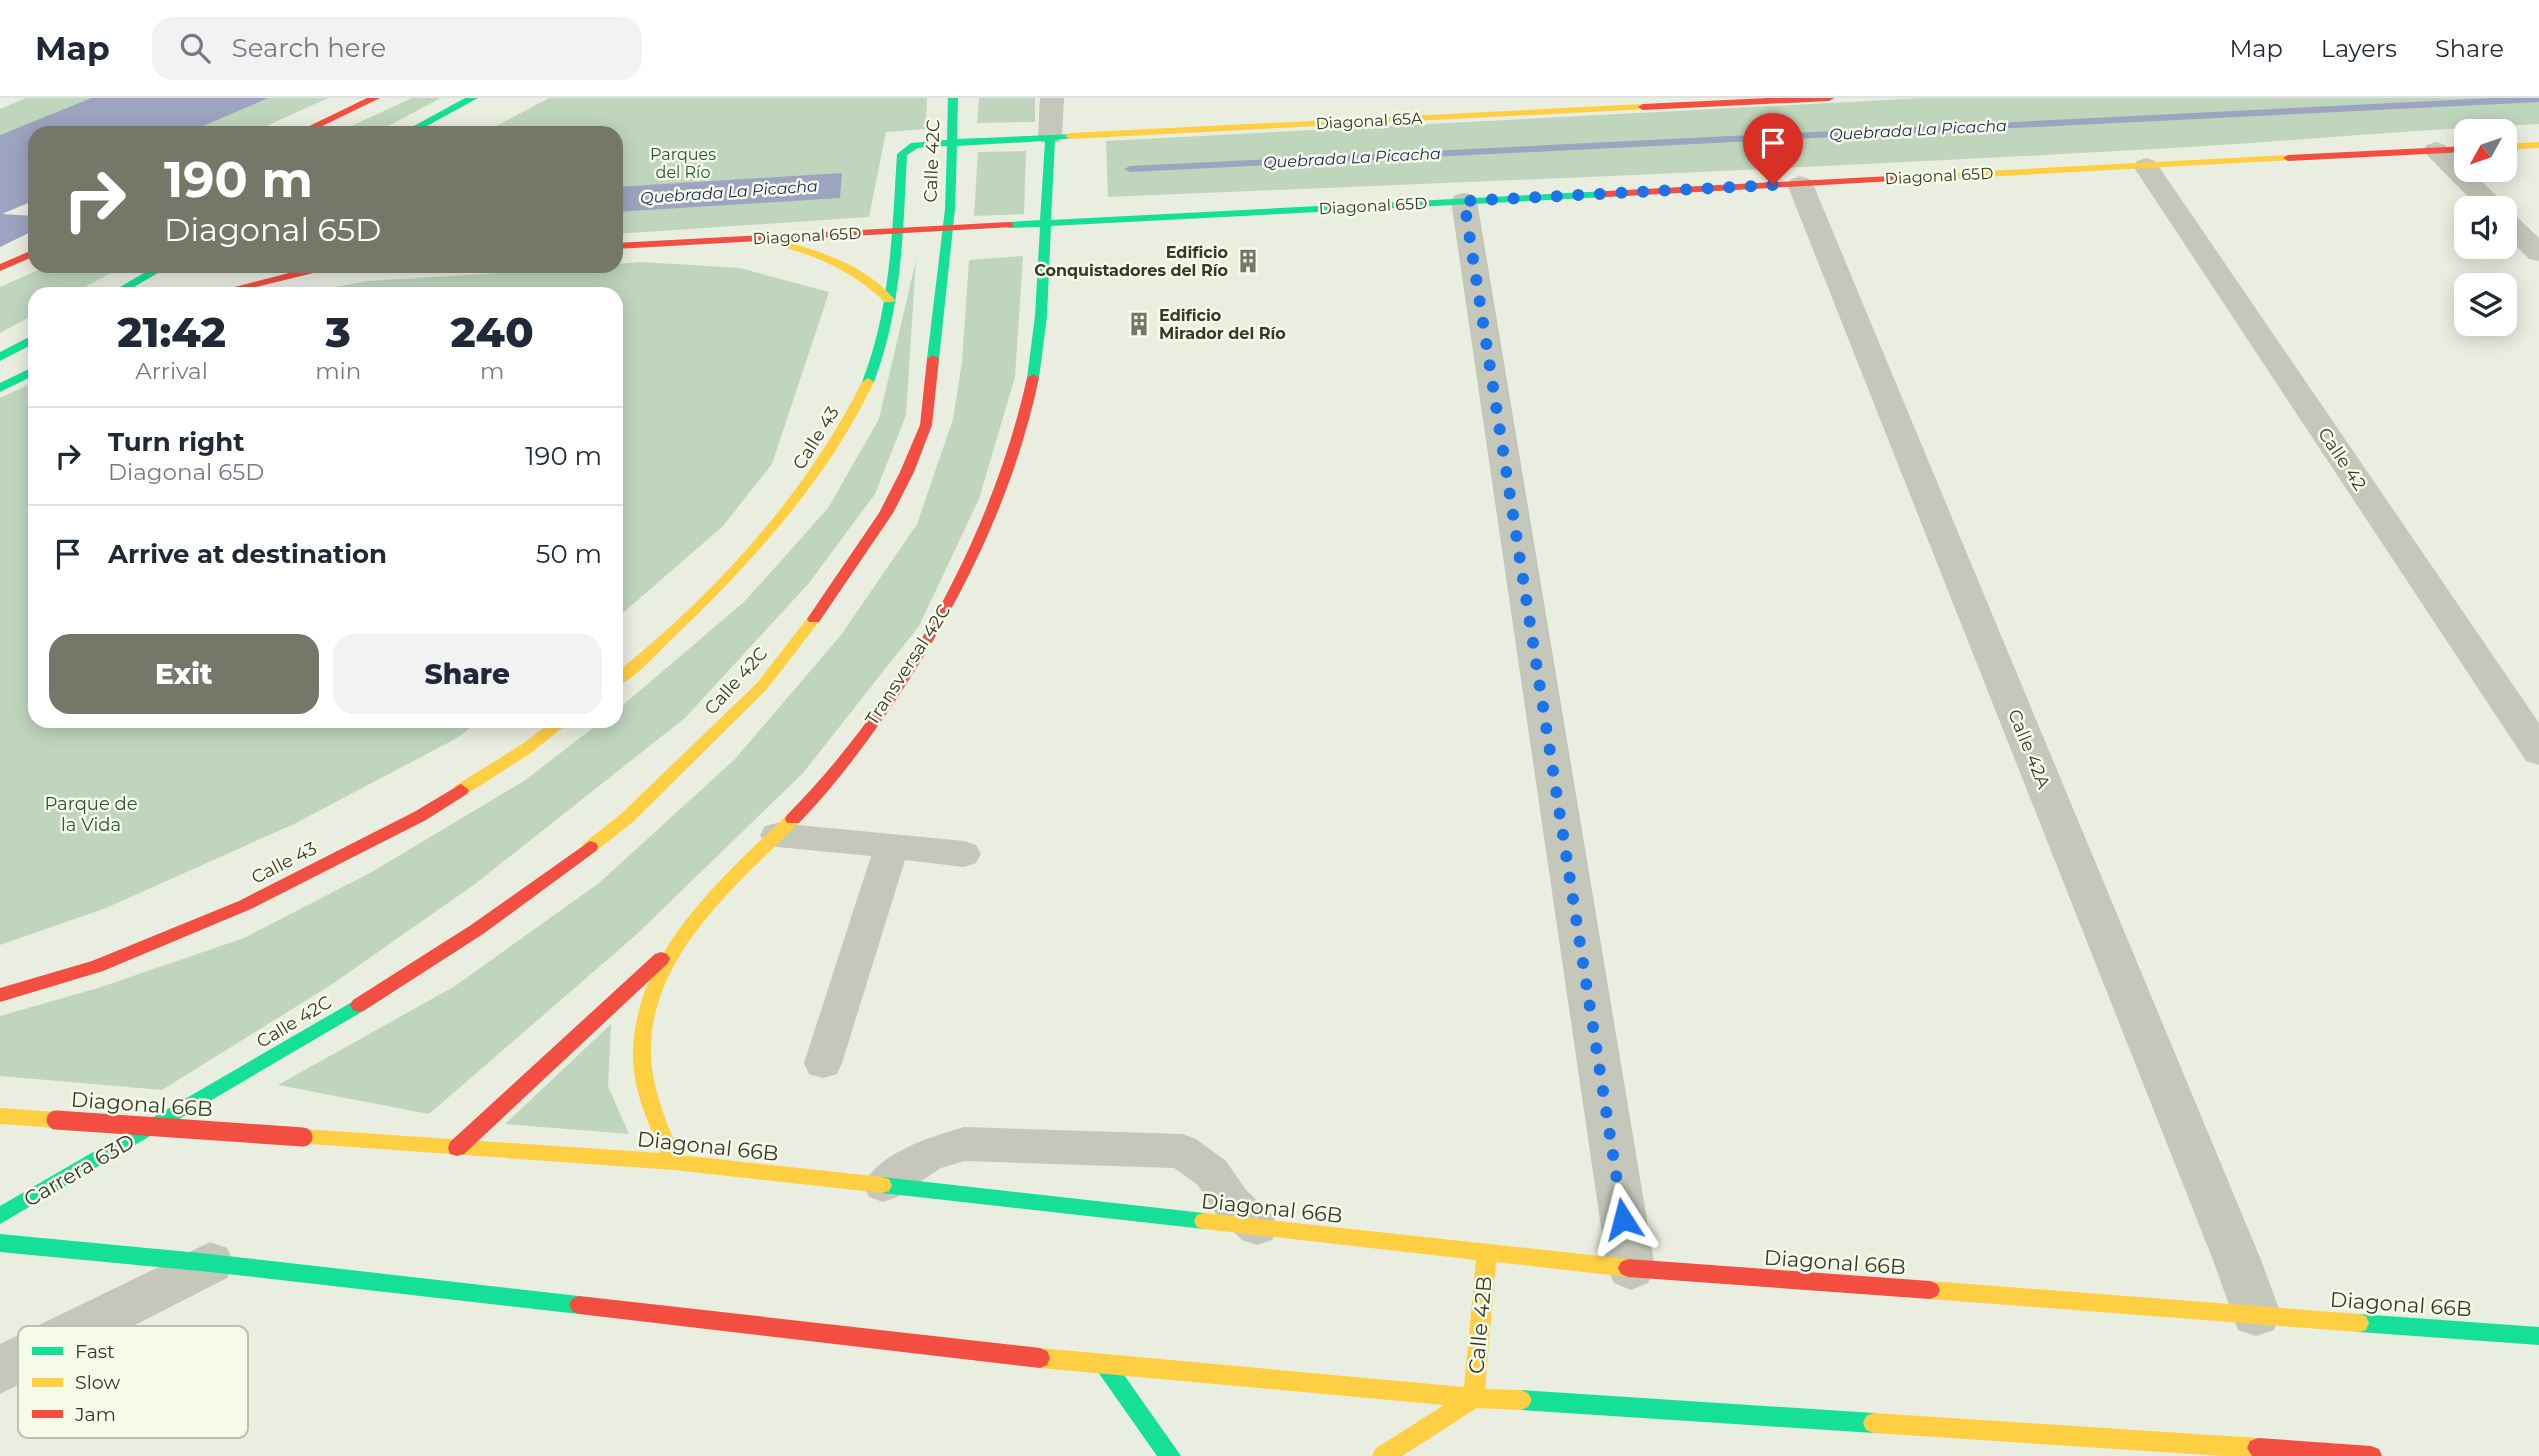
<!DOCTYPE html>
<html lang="en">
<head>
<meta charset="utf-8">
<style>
  :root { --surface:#fff; --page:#f2f2f3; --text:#1f2937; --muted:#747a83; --line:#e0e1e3; --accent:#757869 }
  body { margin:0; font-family:Montserrat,sans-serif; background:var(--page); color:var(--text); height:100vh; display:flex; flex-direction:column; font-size:26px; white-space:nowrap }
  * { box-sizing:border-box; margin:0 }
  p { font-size:23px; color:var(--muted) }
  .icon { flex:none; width:38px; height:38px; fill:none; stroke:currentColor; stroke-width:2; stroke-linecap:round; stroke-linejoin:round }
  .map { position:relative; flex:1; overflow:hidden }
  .panel { position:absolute; left:28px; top:189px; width:595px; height:441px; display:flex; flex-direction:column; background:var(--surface); border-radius:21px; box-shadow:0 4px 18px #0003 }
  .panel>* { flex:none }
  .top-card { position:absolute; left:28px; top:28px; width:595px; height:147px; border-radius:21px; box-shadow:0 4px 18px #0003; background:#757869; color:#fff; overflow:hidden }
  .needle { width:46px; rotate:230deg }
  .tools { position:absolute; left:2454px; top:21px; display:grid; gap:14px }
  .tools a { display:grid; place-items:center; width:63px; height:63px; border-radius:14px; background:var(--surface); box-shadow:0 4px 18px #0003; font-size:35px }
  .pin { position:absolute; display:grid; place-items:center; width:60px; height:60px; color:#fff; margin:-72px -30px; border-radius:50% 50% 50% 0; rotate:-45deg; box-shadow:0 0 7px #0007 }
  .pin .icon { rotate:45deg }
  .me { position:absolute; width:77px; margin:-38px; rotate:351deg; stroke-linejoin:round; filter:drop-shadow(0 0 5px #0008) }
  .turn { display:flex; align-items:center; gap:24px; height:147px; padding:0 21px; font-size:32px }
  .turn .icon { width:91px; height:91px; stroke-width:2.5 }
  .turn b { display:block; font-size:49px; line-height:60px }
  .eta { display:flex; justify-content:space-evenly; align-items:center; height:119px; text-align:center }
  .eta b { font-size:42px; font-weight:800; line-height:49px }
  .cta { display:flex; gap:14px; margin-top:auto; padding:14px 21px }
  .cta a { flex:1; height:80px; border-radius:21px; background:var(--accent); color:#fff; font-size:28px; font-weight:800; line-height:80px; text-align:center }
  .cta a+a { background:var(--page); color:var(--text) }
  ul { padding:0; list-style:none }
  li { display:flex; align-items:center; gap:21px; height:98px; padding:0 21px; border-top:2px solid var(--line) }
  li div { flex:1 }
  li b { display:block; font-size:26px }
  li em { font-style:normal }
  header { display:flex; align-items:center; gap:42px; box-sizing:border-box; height:98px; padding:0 35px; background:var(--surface); border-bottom:2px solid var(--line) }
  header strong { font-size:33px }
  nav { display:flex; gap:38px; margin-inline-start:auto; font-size:24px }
  .search { width:490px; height:63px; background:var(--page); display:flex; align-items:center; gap:18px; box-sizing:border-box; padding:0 24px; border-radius:21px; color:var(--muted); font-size:26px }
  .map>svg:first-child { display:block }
  .green { fill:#bfd6bd }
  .water { fill:#9ca4bf }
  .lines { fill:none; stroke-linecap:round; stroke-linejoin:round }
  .stream { fill:#9ca4bf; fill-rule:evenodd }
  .lane { fill:#c4c7ba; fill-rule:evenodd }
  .street { fill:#c4c7ba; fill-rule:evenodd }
  .fast { fill:#16e098; fill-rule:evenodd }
  .slow { fill:#ffcf43; fill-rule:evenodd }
  .jam { fill:#f24e42; fill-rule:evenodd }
  .jam-bridge { stroke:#f24e42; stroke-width:19 }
  .route { stroke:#1a73e8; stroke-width:12; stroke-dasharray:0 21.6 }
  .labels { text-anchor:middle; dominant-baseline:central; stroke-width:5; stroke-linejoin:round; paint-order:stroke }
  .far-street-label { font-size:16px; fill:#363828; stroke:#f5fae9 }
  .far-water-label { font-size:16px; font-style:italic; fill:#1d265b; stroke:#f5fae9 }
  .far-park-label { font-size:16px; fill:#2b5732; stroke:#f5fae9 }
  .far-poi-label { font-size:16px; font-weight:bold; fill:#363828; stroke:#f5fae9; text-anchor:end }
  .street-label { font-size:18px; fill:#363828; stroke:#f5fae9 }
  .park-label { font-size:18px; fill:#2b5732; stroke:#f5fae9 }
  .near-street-label { font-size:21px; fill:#363828; stroke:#f5fae9 }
  .key { fill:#f5fae9; stroke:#bcc0af; stroke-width:2 }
  .key-label { font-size:19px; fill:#363828 }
</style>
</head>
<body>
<header>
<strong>Map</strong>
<div class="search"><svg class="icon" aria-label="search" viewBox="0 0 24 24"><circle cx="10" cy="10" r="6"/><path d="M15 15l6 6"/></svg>Search here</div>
<nav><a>Map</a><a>Layers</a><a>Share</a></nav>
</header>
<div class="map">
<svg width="2539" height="1358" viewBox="0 0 2539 1358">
  <rect width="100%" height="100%" fill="#eaeee1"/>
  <!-- green -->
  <path class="green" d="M 26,0 L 91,0 L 0,37 L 0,11 Z
    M 265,0 L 328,0 L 251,35 L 186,35 Z
    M 412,0 L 441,0 L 375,35 L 336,35 Z
    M 549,0 L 927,0 L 926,31 L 886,34 L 869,119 L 616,136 L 616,35 L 483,35 Z
    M 979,0 L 1035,0 L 1035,24 L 977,25 Z
    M 1923,0 L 2539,0 L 2539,26 C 2405,32 2271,45 2137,52 C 1794,71 1451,85 1108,99 L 1106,43 Z
    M 1026,53 L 1024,116 L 974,118 L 978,54 Z
    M 1023,158 L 1015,279 L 979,401 L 919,528 L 803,675 L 636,837 L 429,1016 L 278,987 L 455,888 L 599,785 L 735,661 L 841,537 L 917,426 L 953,321 L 962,264 L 969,162 Z
    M 916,162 L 906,317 L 875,396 L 809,485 L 685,620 L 475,786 L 331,887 L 162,992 L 0,978 L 0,918 L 98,890 L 244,840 L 370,775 L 524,683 L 602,623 L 616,623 L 616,613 L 745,503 L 828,410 L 879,321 Z
    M 641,164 L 740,170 L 829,194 L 772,366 L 723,428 L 616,521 L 616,196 L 297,196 L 368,183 L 616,168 L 616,166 Z
    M 47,168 L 124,168 L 72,196 L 35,196 L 35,216 L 0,235 L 0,189 Z
    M 35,284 L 35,623 L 479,623 L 457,640 L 294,726 L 106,810 L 0,847 L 0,300 Z
    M 611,926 L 608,988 L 629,1036 L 505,1026 Z"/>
  <!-- water -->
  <path class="water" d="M 91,0 L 268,0 L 187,35 L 35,35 L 35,102 L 2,116 L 35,118 L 35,132 L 0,149 L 0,37 Z
    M 842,75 L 840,100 L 616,114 L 616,89 Z"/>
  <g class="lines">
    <!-- stream -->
    <path class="stream" d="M 2493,0 L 2539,0 L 2539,4 L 1130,74 L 1124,71 L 1130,68 Z"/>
    <!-- lane -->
    <path class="lane" d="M 777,725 L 964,743 L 976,747 L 981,756 L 976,765 L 964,769 L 905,762 L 842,965 L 837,976 L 823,980 L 809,976 L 804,965 L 871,758 L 777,749 L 765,746 L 760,737 L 765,728 Z
      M 964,1029 L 1182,1036 L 1196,1041 L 1226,1063 L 1246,1092 L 1272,1116 L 1278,1129 L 1272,1142 L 1257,1147 L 1242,1142 L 1216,1116 L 1198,1087 L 1174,1070 L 964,1063 L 941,1070 L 897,1099 L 883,1104 L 869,1099 L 863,1087 C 879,1054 931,1039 964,1029 Z"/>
    <!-- street -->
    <path class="street" d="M 1040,0 L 1064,0 L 1062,39 L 1059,44 L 1050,46 L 1041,44 L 1038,39 Z
      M 2436,44 L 2445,47 L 2466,67 L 2466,72 L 2470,72 L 2503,104 L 2507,110 L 2505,113 L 2513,115 L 2539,140 L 2539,163 L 2529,161 L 2504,136 L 2504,110 L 2479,110 L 2427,57 L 2423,52 L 2427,47 Z
      M 2146,60 L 2155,63 L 2539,625 L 2539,667 L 2526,663 L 2133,68 L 2137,63 Z
      M 1800,78 L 1809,81 L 1813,86 L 2261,1162 L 2281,1216 L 2274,1232 L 2256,1238 L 2238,1232 L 2213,1162 L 1787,86 L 1791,81 Z
      M 1464,95 L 1473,97 L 1477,103 L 1655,1170 L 1648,1185 L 1631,1192 L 1614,1185 L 1607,1170 L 1451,103 L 1455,97 Z
      M 210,1144 L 227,1150 L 234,1165 L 227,1180 L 0,1296 L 0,1246 Z"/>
    <!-- fast -->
    <path class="fast" d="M 465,0 L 478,0 L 414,35 L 401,35 Z
      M 948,0 L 958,0 L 957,41 L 1074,36 L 1074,40 L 1055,42 L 1051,122 L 1607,93 L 1612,96 L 1607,99 L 1051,128 L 1047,218 L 1039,280 L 1033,284 L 1027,280 L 1035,218 L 1040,129 L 1009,130 L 1004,127 L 1009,124 L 1040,122 L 1045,43 L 957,48 L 955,111 L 939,261 L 933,265 L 927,261 L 945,111 L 947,48 L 918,50 L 907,57 C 903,135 902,210 874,284 L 868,288 L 864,287 L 862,284 C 891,210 892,134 897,56 L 911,45 L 947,42 Z
      M 156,168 L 170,168 L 122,196 L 108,196 Z
      M 35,236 L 35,245 L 0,263 L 0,254 Z
      M 35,268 L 35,277 L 0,294 L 0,285 Z
      M 359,900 L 365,902 L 368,907 L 365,912 L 0,1126 L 0,1108 Z
      M 882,1079 L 1204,1115 L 1211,1117 L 1214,1123 L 1211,1129 L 1204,1131 L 882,1095 L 875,1093 L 872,1087 L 875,1081 Z
      M 0,1136 L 210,1156 L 579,1198 L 586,1201 L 589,1207 L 586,1213 L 579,1216 L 210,1174 L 0,1154 Z
      M 2359,1216 L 2539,1229 L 2539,1247 L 2359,1234 L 2352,1232 L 2349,1225 L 2352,1218 Z
      M 1105,1257 L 1112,1260 L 1181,1358 L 1157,1358 L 1098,1274 L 1095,1267 L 1098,1260 Z
      M 1521,1292 L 1874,1315 L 1882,1318 L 1885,1325 L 1882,1332 L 1874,1335 L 1521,1312 L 1514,1309 L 1510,1302 L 1514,1295 Z"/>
    <!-- slow -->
    <path class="slow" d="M 1643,6 L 1647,7 L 1647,11 L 1070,41 L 1065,38 L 1070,35 Z
      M 2539,44 L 2539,50 L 2504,52 L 2504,46 Z
      M 2288,57 L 2292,58 L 2292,62 L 1909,83 L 1904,80 L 1909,77 Z
      M 789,145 C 828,155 868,170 895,202 L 893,204 L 885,204 C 856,177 824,160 785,150 L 785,146 Z
      M 868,280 L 874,284 C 825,385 753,463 673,540 C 659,553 634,583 616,588 L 616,575 C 714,497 806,396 862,284 Z
      M 814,516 L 821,521 L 767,591 L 633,724 L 596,753 L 584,753 L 582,749 L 584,745 L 621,716 L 757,585 L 809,518 Z
      M 553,623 L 571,623 L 531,655 L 467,696 L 455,696 L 453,692 L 455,688 L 521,647 Z
      M 793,715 L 799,717 L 801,721 L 799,725 C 735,788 647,861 651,959 C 653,994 667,1025 680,1057 L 882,1079 L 889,1081 L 892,1087 L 889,1093 L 882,1095 L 674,1072 L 296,1045 L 294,1039 L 296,1033 L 303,1031 L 661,1055 C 648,1024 633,992 633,958 C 633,856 720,782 787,717 Z
      M 0,1010 L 56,1014 L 63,1017 L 65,1022 L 63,1027 L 56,1030 L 0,1026 Z
      M 1204,1115 L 1628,1161 L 1635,1164 L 1638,1170 L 1635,1176 L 1628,1179 L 1496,1164 L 1485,1291 L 1521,1292 L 1528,1295 L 1532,1302 L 1528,1309 L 1521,1312 L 1477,1310 L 1402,1358 L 1372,1358 L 1375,1351 L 1444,1307 L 1040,1270 L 1033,1267 L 1030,1260 L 1033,1253 L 1040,1250 L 1464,1289 L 1476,1162 L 1204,1131 L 1197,1129 L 1194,1123 L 1197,1117 Z
      M 1930,1183 L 2359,1216 L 2366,1218 L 2369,1225 L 2366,1232 L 2359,1234 L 1930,1201 L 1923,1198 L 1920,1192 L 1923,1186 Z
      M 1874,1315 L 2258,1340 L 2266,1343 L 2269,1350 L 2264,1358 L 2223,1358 L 1874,1335 L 1866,1332 L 1863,1325 L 1866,1318 Z"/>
    <!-- jam -->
    <path class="jam" d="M 367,0 L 380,0 L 308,35 L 295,35 Z
      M 1768,0 L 1834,0 L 1829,3 L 1643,12 L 1638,9 L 1643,6 Z
      M 2466,48 L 2466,54 L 2288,63 L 2283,60 L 2288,57 Z
      M 1909,77 L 1913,78 L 1913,82 L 1607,99 L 1602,96 L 1607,93 Z
      M 1009,124 L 1013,125 L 1013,129 L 616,151 L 616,145 Z
      M 35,151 L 35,158 L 0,173 L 0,166 Z
      M 316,168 L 342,168 L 227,196 L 207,196 Z
      M 933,257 L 939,261 L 932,327 L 914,374 L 893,415 L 819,524 L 809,524 L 807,521 L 879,415 L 900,374 L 920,327 L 927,261 Z
      M 1033,276 L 1039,280 C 1016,388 971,484 912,577 C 878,630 842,680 799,725 L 787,725 L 785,721 L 787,717 C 901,602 992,438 1027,280 Z
      M 461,686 L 469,692 L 467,696 L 426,722 L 251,811 L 103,873 L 0,904 L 0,890 L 92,863 L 239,803 L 414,714 Z
      M 590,743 L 596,745 L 598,749 L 596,753 L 483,836 L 365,912 L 359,914 L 353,912 L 350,907 L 353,902 L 471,827 Z
      M 661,854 L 667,856 L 670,861 L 667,866 L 464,1056 L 457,1058 L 450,1056 L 448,1050 L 450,1044 L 655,856 Z
      M 1628,1161 L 1930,1183 L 1937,1186 L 1940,1192 L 1937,1198 L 1930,1201 L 1628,1179 L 1621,1176 L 1618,1170 L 1621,1164 Z
      M 579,1198 L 1040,1250 L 1047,1253 L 1050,1260 L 1047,1267 L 1040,1270 L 579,1216 L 572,1213 L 569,1207 L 572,1201 Z
      M 2258,1340 L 2371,1348 L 2379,1351 L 2382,1358 L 2252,1358 L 2247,1350 L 2250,1343 Z"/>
    <!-- jam-bridge -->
    <path class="jam-bridge" d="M 56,1022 L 303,1039"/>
  </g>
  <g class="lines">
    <!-- route -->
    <path class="route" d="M 1623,1121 L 1464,103 L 1773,87"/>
  </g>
  <!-- icons -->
  <defs>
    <g id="building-bare" transform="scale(1.89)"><path d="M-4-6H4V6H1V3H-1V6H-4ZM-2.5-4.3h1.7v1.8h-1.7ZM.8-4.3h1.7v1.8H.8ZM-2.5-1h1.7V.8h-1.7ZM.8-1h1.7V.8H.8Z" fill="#757869" stroke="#f5fae9" stroke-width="2.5" paint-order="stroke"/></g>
  </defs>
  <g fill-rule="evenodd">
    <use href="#building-bare" x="1248" y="163"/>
    <use href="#building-bare" x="1139" y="226"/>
  </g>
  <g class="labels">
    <!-- far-street labels -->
    <g class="far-street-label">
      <text transform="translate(1369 23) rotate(-3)">Diagonal 65A</text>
      <text transform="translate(1939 78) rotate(-3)">Diagonal 65D</text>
      <text transform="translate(1373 108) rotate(-3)">Diagonal 65D</text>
      <text transform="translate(807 138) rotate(-3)">Diagonal 65D</text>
    </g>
    <!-- far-water labels -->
    <g class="far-water-label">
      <text transform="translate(1918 32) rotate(-3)">Quebrada La Picacha</text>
      <text transform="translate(1352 60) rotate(-3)">Quebrada La Picacha</text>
      <text transform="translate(729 94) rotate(-4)">Quebrada La Picacha</text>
    </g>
    <!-- far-park labels -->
    <g class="far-park-label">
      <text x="683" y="56">Parques<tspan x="683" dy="18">del Río</tspan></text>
    </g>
    <!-- far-poi labels -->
    <g class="far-poi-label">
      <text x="1228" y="154">Edificio<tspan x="1228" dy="18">Conquistadores del Río</tspan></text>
      <text x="1159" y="217" text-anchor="start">Edificio<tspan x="1159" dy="18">Mirador del Río</tspan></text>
    </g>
    <!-- street labels -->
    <g class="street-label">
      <text transform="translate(932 63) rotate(-88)">Calle 42C</text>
      <text transform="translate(816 340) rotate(-58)">Calle 43</text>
      <text transform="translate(2342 361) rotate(56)">Calle 42</text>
      <text transform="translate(908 567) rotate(-57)">Transversal 42C</text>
      <text transform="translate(736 583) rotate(-48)">Calle 42C</text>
      <text transform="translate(2029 651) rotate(68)">Calle 42A</text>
      <text transform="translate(284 765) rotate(-27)">Calle 43</text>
      <text transform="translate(294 924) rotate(-31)">Calle 42C</text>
    </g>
    <!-- park labels -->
    <g class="park-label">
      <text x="91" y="706">Parque de<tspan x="91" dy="21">la Vida</tspan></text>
    </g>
    <!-- near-street labels -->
    <g class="near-street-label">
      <text transform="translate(142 1006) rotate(4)">Diagonal 66B</text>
      <text transform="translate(708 1048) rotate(6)">Diagonal 66B</text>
      <text transform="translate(79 1072) rotate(-30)">Carrera 63D</text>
      <text transform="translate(1272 1110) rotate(6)">Diagonal 66B</text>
      <text transform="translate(1835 1164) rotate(4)">Diagonal 66B</text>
      <text transform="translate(2401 1206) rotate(4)">Diagonal 66B</text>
      <text transform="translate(1480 1227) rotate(-85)">Calle 42B</text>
    </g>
  </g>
  <!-- legend -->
  <rect x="18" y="1228" width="230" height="112" rx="10" class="key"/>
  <rect x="32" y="1249" width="31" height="8" fill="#16e098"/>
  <rect x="32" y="1280" width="31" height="9" fill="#ffcf43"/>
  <rect x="32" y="1312" width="31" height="8" fill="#f24e42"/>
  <g class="key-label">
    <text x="75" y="1260">Fast</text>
    <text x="75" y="1291">Slow</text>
    <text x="75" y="1323">Jam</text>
  </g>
</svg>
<div class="tools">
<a><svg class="needle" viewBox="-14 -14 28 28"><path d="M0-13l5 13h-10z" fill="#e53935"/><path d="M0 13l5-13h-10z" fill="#747a83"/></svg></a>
<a><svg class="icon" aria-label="sound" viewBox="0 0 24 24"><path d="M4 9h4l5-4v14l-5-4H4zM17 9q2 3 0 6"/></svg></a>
<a><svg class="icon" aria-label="layers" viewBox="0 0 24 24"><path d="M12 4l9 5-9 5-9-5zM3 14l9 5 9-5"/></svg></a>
</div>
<div class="pin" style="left:1773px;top:87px;background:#d93025"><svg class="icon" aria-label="arrive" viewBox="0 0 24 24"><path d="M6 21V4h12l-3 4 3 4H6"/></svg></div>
<svg class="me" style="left:1623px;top:1121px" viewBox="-20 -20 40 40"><path d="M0-17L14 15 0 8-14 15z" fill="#1a73e8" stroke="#fff" stroke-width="4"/></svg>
<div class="top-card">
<div class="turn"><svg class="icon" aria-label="right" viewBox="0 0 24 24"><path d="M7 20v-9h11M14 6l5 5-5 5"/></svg><div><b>190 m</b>Diagonal 65D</div></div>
</div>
<section class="panel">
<div class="eta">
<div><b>21:42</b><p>Arrival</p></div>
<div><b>3</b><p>min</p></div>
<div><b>240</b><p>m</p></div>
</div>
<ul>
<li><svg class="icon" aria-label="right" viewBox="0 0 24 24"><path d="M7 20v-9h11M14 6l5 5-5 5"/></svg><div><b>Turn right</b><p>Diagonal 65D</p></div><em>190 m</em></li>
<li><svg class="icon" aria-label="arrive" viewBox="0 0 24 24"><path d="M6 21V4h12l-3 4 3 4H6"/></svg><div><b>Arrive at destination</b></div><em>50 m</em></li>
</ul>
<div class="cta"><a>Exit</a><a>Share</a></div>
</section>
</div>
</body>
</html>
